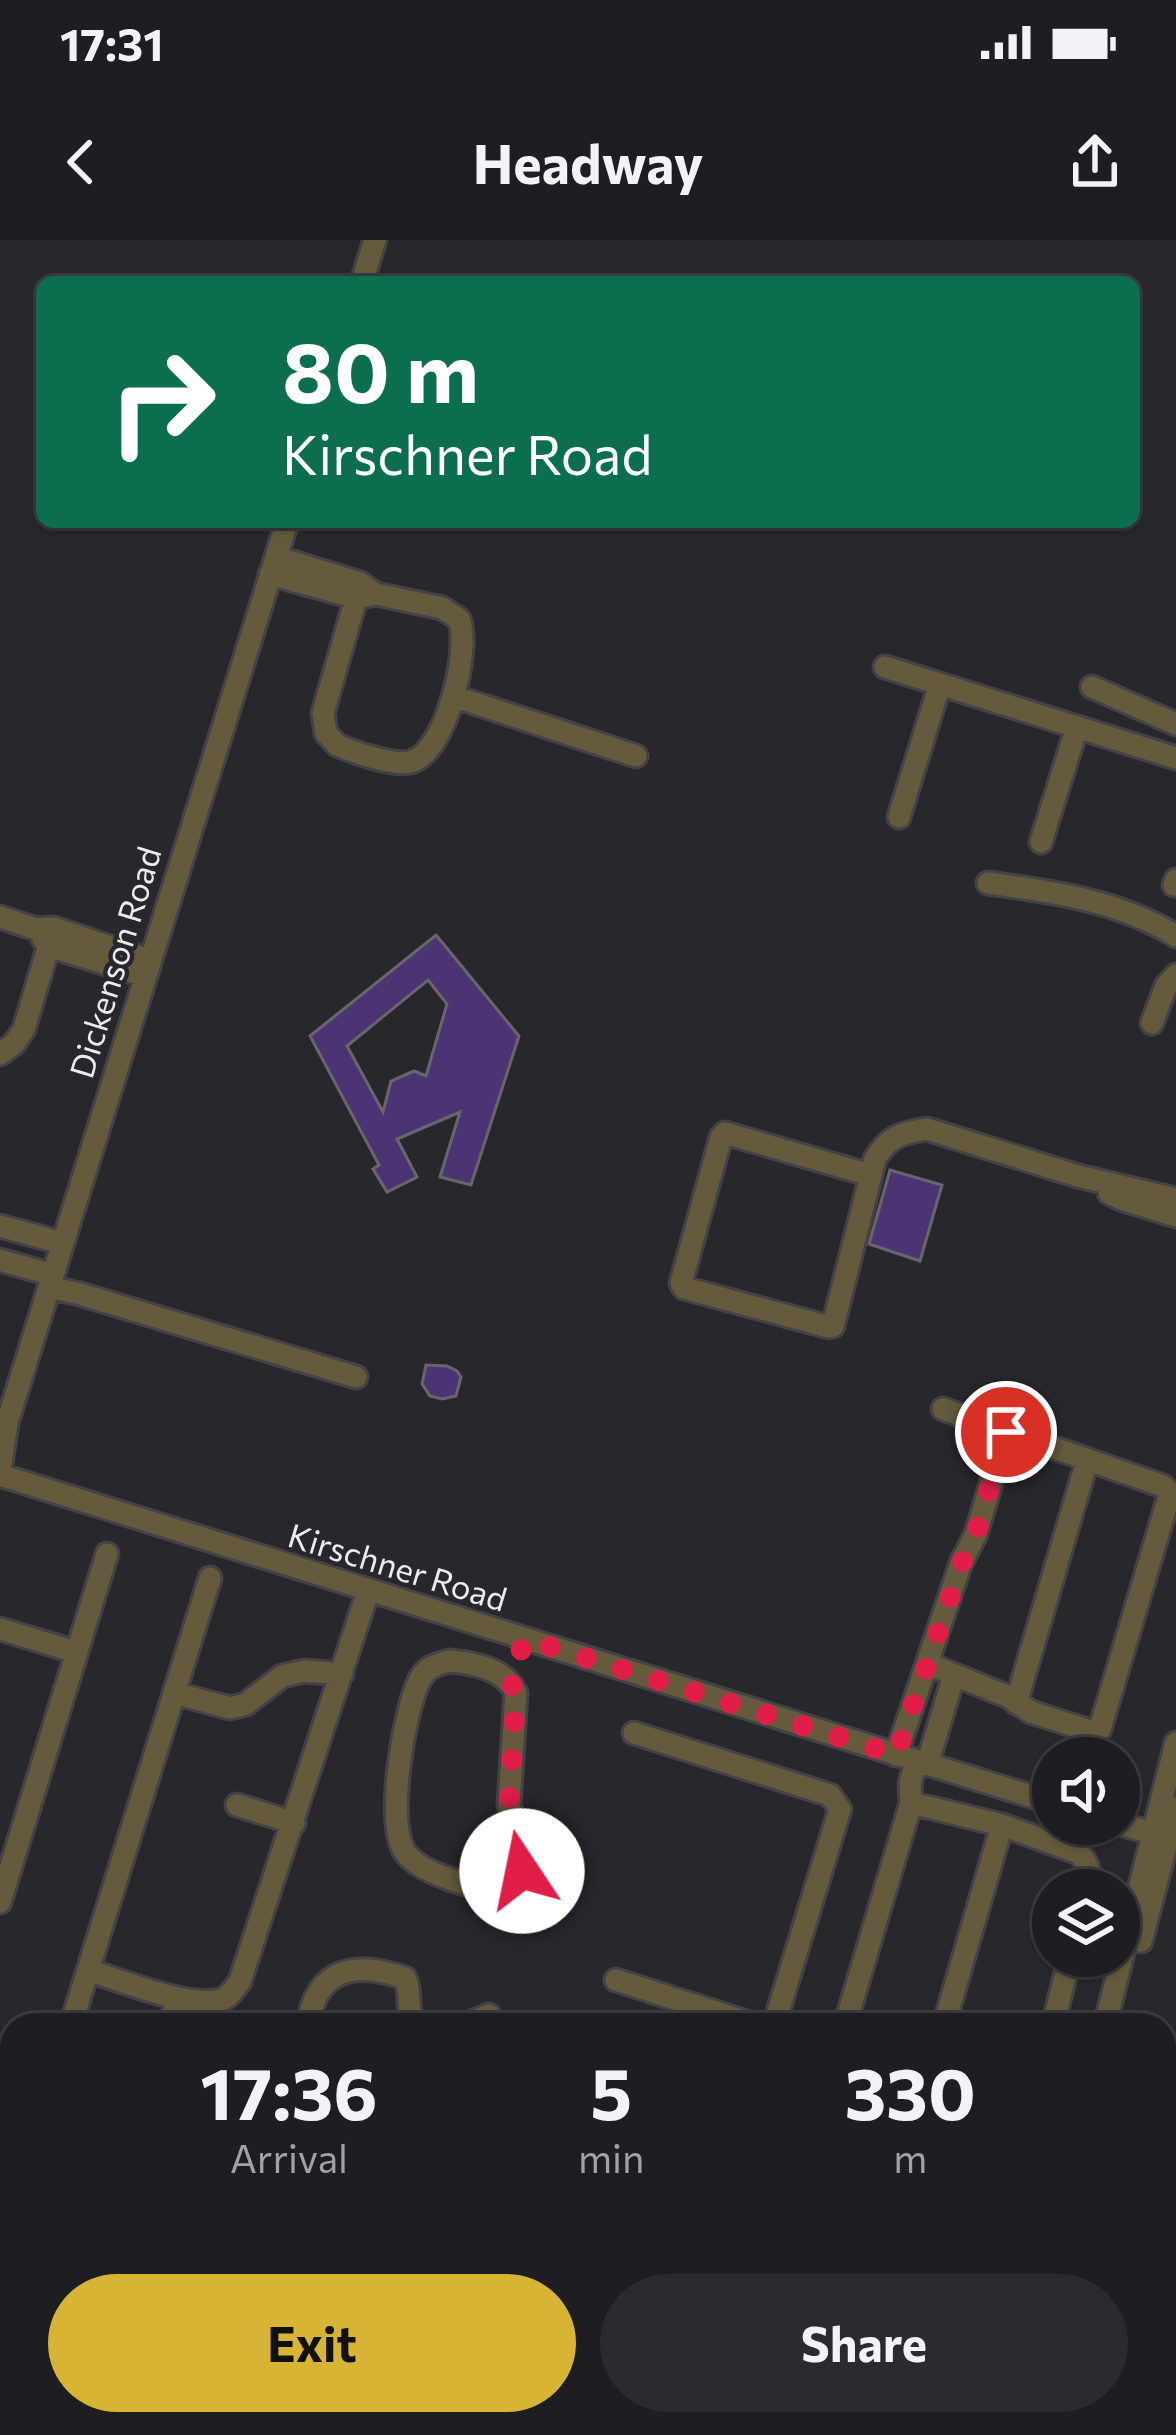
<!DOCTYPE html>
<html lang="en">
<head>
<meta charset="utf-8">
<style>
  :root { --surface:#1e1d21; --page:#2b2a2e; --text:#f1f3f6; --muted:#a1a2a5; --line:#3c3b3f; --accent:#d7b434 }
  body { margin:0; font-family:Commissioner,sans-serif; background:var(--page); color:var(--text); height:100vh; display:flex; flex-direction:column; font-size:45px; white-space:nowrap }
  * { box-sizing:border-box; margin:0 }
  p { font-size:39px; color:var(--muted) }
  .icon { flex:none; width:66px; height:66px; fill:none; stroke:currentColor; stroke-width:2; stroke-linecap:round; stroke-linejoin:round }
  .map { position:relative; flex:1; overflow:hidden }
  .details { position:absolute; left:0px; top:1773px; width:1176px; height:423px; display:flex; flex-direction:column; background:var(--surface); border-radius:36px 36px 0 0; box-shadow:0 3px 9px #0004,0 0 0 3px var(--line) }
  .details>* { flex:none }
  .top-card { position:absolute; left:36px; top:36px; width:1104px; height:252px; border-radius:18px; box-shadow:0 3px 9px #0004,0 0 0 3px var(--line); background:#0b6e4f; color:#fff; overflow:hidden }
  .buttons { position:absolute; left:1032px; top:1497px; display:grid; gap:24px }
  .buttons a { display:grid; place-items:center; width:108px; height:108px; border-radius:50%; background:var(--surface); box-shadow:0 3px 9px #0004,0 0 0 3px var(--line); font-size:60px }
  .pin { position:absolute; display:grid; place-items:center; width:102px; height:102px; color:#fff; margin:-51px; border:6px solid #fff; border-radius:50%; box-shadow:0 3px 12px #0007 }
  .me { position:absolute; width:132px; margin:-66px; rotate:349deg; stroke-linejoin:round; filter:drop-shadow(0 0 9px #0008) }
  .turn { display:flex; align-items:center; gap:42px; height:252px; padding:0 48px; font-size:54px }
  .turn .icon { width:156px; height:156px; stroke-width:2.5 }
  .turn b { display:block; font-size:84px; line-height:102px }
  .eta { display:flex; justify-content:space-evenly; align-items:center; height:204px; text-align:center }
  .eta b { font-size:72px; font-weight:700; line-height:84px }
  .button { display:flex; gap:24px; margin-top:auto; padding:24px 48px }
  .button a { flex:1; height:138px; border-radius:72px; background:var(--accent); color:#111; font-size:48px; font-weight:700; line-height:138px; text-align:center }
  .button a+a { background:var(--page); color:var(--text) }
  .status { display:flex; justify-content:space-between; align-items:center; height:84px; padding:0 60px; background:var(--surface); direction:ltr }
  .status svg { height:33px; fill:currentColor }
  header { display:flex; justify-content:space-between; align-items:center; height:156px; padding:0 48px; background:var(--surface); font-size:54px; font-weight:700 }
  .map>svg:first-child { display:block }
  .building { fill:#4c3474; stroke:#67666c; stroke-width:3; fill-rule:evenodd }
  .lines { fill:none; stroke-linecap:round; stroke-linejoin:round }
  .minor-casing { stroke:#434247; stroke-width:27 }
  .minor { stroke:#655b3c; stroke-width:21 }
  .route { stroke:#e11d48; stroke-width:21; stroke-dasharray:0 37.8 }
  .labels { text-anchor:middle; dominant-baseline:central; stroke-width:9; stroke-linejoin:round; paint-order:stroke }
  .street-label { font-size:33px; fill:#ecebef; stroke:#28272c }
</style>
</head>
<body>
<div class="status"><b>17:31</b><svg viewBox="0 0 49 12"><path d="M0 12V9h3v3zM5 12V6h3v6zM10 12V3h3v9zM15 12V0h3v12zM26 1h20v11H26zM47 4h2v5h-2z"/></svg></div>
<header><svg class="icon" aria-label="back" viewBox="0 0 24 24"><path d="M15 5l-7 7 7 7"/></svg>Headway<svg class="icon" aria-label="share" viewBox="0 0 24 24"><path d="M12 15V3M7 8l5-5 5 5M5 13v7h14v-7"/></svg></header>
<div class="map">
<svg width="1176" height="2195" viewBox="0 0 1176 2195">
  <rect width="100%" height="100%" fill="#28272c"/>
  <!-- building -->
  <path class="building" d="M 436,695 L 519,796 L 471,945 L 440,937 L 460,872 L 397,899 L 417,937 L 387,952 L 373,929 L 379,925 L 310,796 ZM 428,740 L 447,764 L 426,836 L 414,831 L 391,841 L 383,872 L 347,806 Z
    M 890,930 L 942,945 L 920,1021 L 869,1004 Z
    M 426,1125 L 447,1126 L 457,1131 L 461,1137 L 456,1156 L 442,1159 L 430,1156 L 422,1144 Z"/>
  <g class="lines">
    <!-- minor casing -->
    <g class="minor-casing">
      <path id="minor" d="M 362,42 L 375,0
        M 276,317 L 360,343 L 371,351
        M 270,334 L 356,358 L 376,354 L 442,368 L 459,379 C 471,409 446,514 410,522 C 394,526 353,512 337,505 L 326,493 L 323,473 L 356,358 L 360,343
        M 885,427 L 1176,518
        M 1092,447 L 1176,484
        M 453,456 L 636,516
        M 899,577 L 940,444
        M 1041,602 L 1077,487
        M 988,643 C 1051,651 1120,661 1176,696
        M 1174,645 L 1176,640
        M 0,677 L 36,689 L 54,688 L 149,720
        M 43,699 L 49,706 L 145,736
        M 1152,783 L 1166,746 L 1176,735
        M 0,814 L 14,804 L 24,789 L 54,688
        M 870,935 L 725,893 L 721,897 L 681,1043 L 684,1048 L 829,1087 L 833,1086 L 875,919 C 889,896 901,893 927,889 L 1078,936 L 1176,959
        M 1109,953 L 1121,959 L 1176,976
        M 0,986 L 62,1003
        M 0,1020 L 53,1035
        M 49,1047 L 80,1054 L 356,1137
        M 0,1231 L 7,1183 L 287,282
        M 0,1235 L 1053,1563
        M 0,1389 L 76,1412
        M 449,1421 C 474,1423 504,1428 516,1453 L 509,1565 L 522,1605 L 522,1631 L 516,1645 L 506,1653 C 480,1649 420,1635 405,1612 C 385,1583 404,1472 419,1441 C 426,1427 435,1425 449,1421 Z
        M 928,1424 L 1009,1457 L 1031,1472 L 1087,1490 L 1094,1492 L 1100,1489 L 1170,1253 L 1163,1246 L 943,1169
        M 174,1453 L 230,1468 L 246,1464 L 282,1436 L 304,1431 L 342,1434
        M 1016,1463 L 1087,1221
        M 634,1493 L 830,1555 L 840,1569 L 774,1785
        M 896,1515 L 961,1323 L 976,1294 L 1006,1193
        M 927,1525 L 954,1435
        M 911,1563 L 1002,1585 L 1079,1613 C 1090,1625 1090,1635 1087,1650
        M 237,1565 L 294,1583
        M 1119,1584 L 1165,1596
        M 0,1662 L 107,1314
        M 1141,1701 L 1176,1568
        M 90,1731 C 123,1741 187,1768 220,1760 C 229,1758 235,1748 240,1741 L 368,1351
        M 616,1740 L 756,1785
        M 71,1785 L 210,1338
        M 170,1785 L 177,1759
        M 306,1785 C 310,1776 312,1765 316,1757 C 335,1721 373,1727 405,1738 C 413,1756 404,1767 416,1785
        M 464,1785 L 489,1775
        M 845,1785 L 911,1563 L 910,1543 L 916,1522
        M 944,1785 L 1002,1585
        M 1053,1785 L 1070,1716
        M 1105,1785 L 1176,1503
        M 0,1863 L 12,1867
        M 221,2184 L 258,2195
        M 1031,2184 L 1058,2193
        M 125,2195 L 128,2184"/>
    </g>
    <!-- minor -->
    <use href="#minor" class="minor"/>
  </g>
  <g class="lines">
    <!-- route -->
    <path class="route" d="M 522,1631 L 522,1605 L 509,1565 L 516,1453 L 510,1441 L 525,1399 L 896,1515 L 962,1323 L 976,1294 L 1006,1192"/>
  </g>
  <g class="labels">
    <!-- street labels -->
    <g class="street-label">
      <text transform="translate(114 722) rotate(-73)">Dickenson Road</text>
      <text transform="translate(398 1326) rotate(17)">Kirschner Road</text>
    </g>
  </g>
</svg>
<div class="buttons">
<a><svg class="icon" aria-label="sound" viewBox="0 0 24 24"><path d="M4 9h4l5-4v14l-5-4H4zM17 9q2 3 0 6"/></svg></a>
<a><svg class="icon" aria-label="layers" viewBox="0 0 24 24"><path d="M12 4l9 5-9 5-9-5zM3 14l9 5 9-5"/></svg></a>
</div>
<div class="pin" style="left:1006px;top:1192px;background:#d93025"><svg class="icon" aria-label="arrive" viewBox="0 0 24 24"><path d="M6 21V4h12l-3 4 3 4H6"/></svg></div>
<svg class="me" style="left:522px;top:1631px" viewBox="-20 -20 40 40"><circle r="19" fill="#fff"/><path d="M0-13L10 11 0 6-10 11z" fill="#e11d48"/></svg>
<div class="top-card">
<div class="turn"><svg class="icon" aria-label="right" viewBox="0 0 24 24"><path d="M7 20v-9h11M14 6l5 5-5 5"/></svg><div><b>80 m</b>Kirschner Road</div></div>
</div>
<section class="details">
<div class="eta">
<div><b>17:36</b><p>Arrival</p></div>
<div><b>5</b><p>min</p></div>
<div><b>330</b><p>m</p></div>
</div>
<div class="button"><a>Exit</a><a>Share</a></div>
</section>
</div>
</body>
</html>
